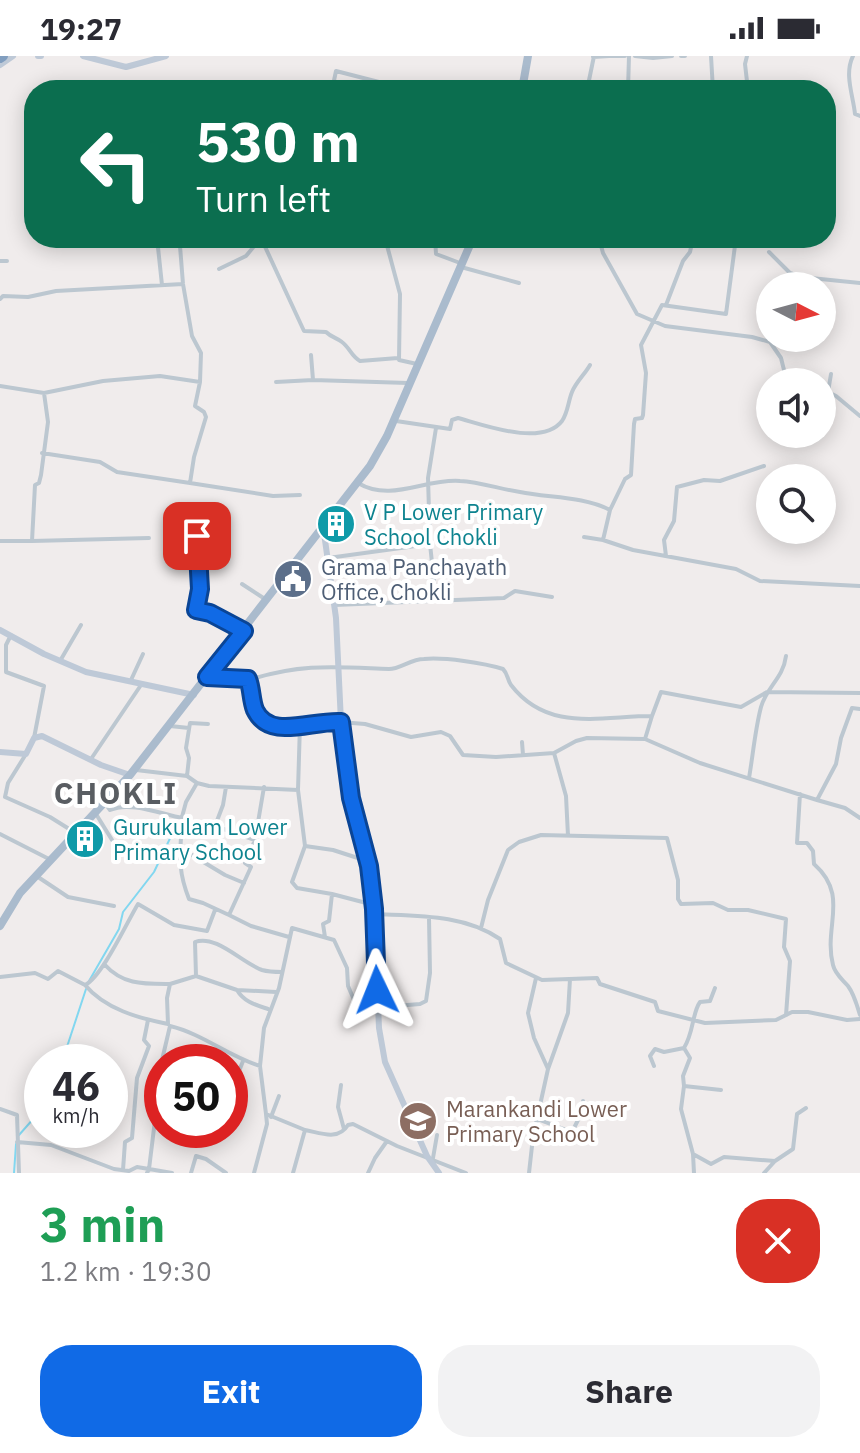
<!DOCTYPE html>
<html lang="en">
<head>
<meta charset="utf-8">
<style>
  :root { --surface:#fff; --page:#f2f2f3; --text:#2b2b33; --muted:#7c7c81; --accent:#106ae6 }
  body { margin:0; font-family:"IBM Plex Sans",sans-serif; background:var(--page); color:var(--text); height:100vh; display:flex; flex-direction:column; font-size:30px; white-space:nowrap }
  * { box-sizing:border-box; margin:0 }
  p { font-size:26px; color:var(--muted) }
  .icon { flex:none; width:44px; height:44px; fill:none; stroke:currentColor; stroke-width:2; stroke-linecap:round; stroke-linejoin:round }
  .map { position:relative; height:1117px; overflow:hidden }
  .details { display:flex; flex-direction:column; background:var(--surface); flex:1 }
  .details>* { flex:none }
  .banner { position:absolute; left:24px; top:24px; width:812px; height:168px; border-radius:32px; box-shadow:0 4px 20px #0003; background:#0b6e4f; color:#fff; overflow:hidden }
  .needle { width:52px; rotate:96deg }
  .tools { position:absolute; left:756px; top:216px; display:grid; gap:16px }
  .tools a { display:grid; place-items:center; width:80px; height:80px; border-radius:50%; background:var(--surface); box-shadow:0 4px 20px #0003; font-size:40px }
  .speed { position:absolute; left:24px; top:988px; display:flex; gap:16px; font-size:40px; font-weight:700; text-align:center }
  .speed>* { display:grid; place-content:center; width:104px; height:104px; border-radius:50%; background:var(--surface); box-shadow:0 4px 20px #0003; line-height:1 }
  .speed small { font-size:20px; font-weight:400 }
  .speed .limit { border:12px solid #d22; background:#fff; color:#111 }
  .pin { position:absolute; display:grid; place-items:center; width:68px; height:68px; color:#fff; margin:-34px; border-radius:16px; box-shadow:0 4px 12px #0006 }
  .me { position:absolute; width:88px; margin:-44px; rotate:358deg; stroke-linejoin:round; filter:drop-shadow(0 0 6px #0008) }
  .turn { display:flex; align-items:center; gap:28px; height:168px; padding:0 40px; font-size:36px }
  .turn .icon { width:104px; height:104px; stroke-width:2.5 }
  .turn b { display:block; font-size:56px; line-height:68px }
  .round { display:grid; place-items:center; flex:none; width:84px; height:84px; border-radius:32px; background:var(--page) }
  .overview { display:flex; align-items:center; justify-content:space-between; height:136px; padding:0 40px }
  h1 { font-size:48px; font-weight:800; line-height:60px; color:#1e9e55 }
  .action { display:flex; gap:16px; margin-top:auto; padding:16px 40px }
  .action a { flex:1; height:92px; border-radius:32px; background:var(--accent); color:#fff; font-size:32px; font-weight:800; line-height:92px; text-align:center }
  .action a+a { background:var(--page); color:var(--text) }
  .status { display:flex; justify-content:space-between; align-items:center; height:56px; padding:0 40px; background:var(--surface); direction:ltr }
  .status svg { height:22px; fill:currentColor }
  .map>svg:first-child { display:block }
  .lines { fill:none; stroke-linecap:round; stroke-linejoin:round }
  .stream { stroke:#82d7f0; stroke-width:2 }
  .street { stroke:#bcc7d0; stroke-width:4 }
  .secondary { stroke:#bec9d7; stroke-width:6 }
  .primary { stroke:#aabbcd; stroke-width:8 }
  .highway { stroke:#819ebf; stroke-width:10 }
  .route-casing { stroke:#0a4596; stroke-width:20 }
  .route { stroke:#106ae6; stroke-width:14 }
  .labels { text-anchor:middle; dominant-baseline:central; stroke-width:8; stroke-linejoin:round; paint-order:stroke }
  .culture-label { font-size:22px; fill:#0d838f; stroke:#fff; text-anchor:start }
  .service-label { font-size:22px; fill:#4e5e75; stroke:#fff; text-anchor:start }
  .education-label { font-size:22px; fill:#785e54; stroke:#fff; text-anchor:start }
  .district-label { font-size:30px; font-weight:bold; letter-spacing:2px; fill:#595d62; stroke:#fff }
</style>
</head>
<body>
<div class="status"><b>19:27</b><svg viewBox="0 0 49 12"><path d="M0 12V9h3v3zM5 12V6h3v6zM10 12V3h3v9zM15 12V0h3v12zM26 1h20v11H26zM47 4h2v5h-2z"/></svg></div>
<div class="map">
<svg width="860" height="1117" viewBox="0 0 860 1117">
  <rect width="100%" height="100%" fill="#f0ecec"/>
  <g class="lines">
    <!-- stream -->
    <path class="stream" d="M 89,925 L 119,873 L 123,856 L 154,816 L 174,774
      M 62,1006 L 86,933
      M 19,1079 L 42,1053
      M 14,1117 L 16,1088"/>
    <!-- street -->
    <path class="street" d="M 610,0 L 625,0
      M 635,0 L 653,2 L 672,0
      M 681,0 L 685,0
      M 711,0 L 713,34
      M 747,0 L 745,8 L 748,34
      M 853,0 C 844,18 853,39 855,58 L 860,60
      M 593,1 L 609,0
      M 122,30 L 122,34
      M 332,34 L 336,15 L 410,34
      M 587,34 L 594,0
      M 628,34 L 629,0
      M 157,182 L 162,229
      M 261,182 L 304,275 L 326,276 C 331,281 337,282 342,286 C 350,292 351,300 360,305 L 398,302
      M 385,182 L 400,238 L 399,304 L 417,308
      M 417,182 L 434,188
      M 435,182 L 436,198 L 460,207
      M 599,182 L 603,197 L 637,258 L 665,270 L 752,281 L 770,286 L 781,302 L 786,322 L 797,326
      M 769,196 L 790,217 L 801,221 L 860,227
      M 0,205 L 7,205
      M 461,211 L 519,227
      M 219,213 L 246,200 L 261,182
      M 0,243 L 3,240 L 28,241 L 56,235 L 183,228
      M 666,249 L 683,205 L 690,196 L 693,182
      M 311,299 L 313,324
      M 200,326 L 195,350 L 204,356 L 206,361 L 194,401 L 190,427 L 273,440 L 300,439
      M 276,326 L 313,324 L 408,327
      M 0,330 L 44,337
      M 822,333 L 836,340 L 860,360
      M 828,336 L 831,318
      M 396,365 L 450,373 L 452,364 L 458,362 C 484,369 542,391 562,365 C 568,356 568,346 572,336 C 576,326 585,318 590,309
      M 42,397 L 100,406 L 117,416 L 190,427
      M 358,427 C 391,447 426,422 460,425 C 480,426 500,433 520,436 C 549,442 583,440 610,454 L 625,423 L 631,419 L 634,368 L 635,363 L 642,362 L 643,359 L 646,317 L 641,289 L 662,249 L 726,258 L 736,182
      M 610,454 L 603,484 L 633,494 L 736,513 L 760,525 L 860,530
      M 197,480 L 200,533 L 196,554 L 217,560 L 242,573
      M 584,481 L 603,484
      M 0,485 L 32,485 L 35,429 L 39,427 L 41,419 L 48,366 L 44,337 L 103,325 L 160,320 L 200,326 L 201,297 L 192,280 L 183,228 L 180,190 L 185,182
      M 32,485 L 149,482
      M 430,488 L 428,422 L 436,372
      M 666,500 L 664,484 L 674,465 L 677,431 L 704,424 L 720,425 L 764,410
      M 328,502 L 430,488 L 436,544
      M 242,528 L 265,543
      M 334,549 L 504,542 L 515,535 L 552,541
      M 11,579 L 6,589 L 6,616 L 44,630 L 34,682
      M 60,605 L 81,569
      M 207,621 L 248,623 C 251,630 250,635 251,642 C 256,672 274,673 299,668
      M 131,624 L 143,598
      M 249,624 C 302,607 335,611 389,613 C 400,613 411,603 424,603 C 444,601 484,607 503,613 C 508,618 507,623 511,629 C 548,677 601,660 652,660 L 661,636 L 741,651 L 767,636 L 860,637
      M 860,653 L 852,652 L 841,682 L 836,708 L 817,744 L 845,752 L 860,762
      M 170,670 L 189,672
      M 645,683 L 652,660
      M 522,686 L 523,699
      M 554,697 L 566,740 L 568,780
      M 26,698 L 8,727 L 5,741 L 50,761 L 74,776
      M 91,703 L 141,629
      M 136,714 L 187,720 L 197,727 L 209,730 L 298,734 L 300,668 L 327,665 L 365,668 L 411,681 L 441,676 L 450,680 L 463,699 L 496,701 L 554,697 L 576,685 L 587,682 L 645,683 L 700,707 L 817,744
      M 187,720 L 189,702 L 186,692 L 190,667 L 208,668
      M 749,722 C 753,699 755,674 761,651 C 767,630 783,623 786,600
      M 226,731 L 223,749 L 215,770 L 255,784 L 264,731
      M 298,734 L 305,790 L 333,794 L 367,805
      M 800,738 L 797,787 L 807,787 L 813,795 L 814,808 C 850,840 823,870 833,909 C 835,918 842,923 848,930 C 854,938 857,949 860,959
      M 105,747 L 110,754 C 130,745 161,758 182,762 C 181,795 176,810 189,843 L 203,847 L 229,859
      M 96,758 L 112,784
      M 182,761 L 186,746 L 197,727
      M 0,778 L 51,804
      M 255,784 L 245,807 L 251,811 L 229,859 L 251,870 L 289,881
      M 305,790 L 292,826 L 297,832 L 332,838
      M 172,791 L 180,795
      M 180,792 L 225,819 L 244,827
      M 38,821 L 68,841 L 114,850
      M 375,858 C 417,860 464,858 500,883 L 506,907 L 542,924 L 597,922 L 600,928 L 655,946 L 658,955 L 705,967 L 776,964 L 792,956 L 808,956 L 847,964 L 860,963
      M 481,872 L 488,844 L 508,794 L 519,786 L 541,779 L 667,782 L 678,824 L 678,843 L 681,848 L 713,847 L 728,854 L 748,854 L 786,863 L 784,891 L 790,905 L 786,959
      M 325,881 L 323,868 L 329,865 L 332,838 L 374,849
      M 104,908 C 123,929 143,928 170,928
      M 196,920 L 195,886 C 216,878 242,907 262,914 C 269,916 275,916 282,916
      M 0,921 L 35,917 L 48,923 L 58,915 L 85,929
      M 715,932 L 710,945 L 700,946 C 692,957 694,976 684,992 L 690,1002 L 683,1020 L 684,1030 L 721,1034
      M 237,934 C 244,946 256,949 268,953
      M 168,968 C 138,962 105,953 85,929 C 102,921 127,866 138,848 L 174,869 L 207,875 L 215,854
      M 168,968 L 167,942 L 170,928 L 196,920 L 237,934 L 276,936
      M 654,1010 L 650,1000 L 655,993 L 664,996 L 684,992
      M 548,1013 L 568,957 L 570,923
      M 234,1028 L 243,1005
      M 341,1029 L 338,1051 L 344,1073
      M 684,1030 L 681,1053 L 693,1098 L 711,1108 L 724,1101 L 775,1105 L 793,1093 L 797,1058 L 806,1052
      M 0,1053 L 17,1059 L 19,1117
      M 271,1061 L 279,1040
      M 537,1063 L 572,1076 L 582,1056 L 583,1045
      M 305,1074 L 266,1058 L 260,1010 L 264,972 L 279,932 L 292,872 L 334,884 L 347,912 L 348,930 L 358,953 L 420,948 L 426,945 L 430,917 L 429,862
      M 17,1086 L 51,1089 L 114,1113 L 129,1115 L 137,1111 L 149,1113 L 156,1056 L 161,1041 L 162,1004 L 170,970 C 203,978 228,1000 260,1010
      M 693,1098 L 694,1117
      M 433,1102 L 437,1079
      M 123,1114 L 125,1086 L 132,1082 L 137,1022 L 149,990 L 144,984 L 148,964
      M 147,1117 L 149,1113 L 172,1117
      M 191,1117 L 196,1100 L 206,1103 L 226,1117
      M 254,1117 L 267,1068 L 266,1058
      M 293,1117 L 305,1074 C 321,1077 338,1085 348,1069 L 353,1068 L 397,1090 L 466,1117
      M 368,1117 L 375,1102 L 387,1085
      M 529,1117 L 533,1081 L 548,1013 L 534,982 L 528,957 L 536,922
      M 764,1117 L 775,1105"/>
    <!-- secondary -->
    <path class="secondary" d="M 38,0 L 41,0
      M 83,0 L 126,11 L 166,0
      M 0,9 L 13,0
      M 323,470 L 336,562 L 341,666 L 351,742 L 369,810 L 374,853 L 379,972 L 385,1006 L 427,1100 L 439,1117
      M 0,574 L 44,598 L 86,616 L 194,639
      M 0,696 L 26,698 L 34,682 L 42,680 L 101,709 L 130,719"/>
    <!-- primary -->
    <path class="primary" d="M 522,34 L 528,0
      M 0,870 L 20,837 L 130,719 L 370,410 L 387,380 L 473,182"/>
    <!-- highway -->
    <path class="highway" d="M 0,2 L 3,0"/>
  </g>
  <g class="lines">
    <!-- route casing -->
    <g class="route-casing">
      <path id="route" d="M 197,480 L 200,533 L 196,554 L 210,557 L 244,575 L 207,621 L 248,623 C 252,633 251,644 255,654 C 270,685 311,664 341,666 L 351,742 L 369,810 L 374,853 L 377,934"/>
    </g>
    <!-- route -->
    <use href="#route" class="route"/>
  </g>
  <!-- icons -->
  <defs>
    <g id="building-disc" transform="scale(2)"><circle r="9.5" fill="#0f9aa8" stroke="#fff"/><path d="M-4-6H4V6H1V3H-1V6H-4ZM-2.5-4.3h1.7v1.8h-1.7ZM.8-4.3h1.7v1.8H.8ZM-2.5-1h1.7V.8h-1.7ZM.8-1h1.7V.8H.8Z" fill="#fff"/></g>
    <g id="civic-disc" transform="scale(2)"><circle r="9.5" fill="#5c6f8a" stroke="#fff"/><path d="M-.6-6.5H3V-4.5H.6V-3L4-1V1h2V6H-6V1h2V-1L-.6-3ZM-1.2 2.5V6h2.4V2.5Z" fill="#fff"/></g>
    <g id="school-disc" transform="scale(2)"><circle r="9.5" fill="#8d6e63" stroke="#fff"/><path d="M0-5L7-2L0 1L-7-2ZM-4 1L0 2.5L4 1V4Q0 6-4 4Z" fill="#fff"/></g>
  </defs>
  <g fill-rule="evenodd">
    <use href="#building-disc" x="336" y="468"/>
    <use href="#civic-disc" x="293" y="523"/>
    <use href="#building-disc" x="85" y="783"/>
    <use href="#school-disc" x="418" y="1065"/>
  </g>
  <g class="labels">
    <!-- culture labels -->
    <g class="culture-label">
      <text x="364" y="455">V P Lower Primary<tspan x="364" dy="25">School Chokli</tspan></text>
      <text x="113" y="770">Gurukulam Lower<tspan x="113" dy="25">Primary School</tspan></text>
    </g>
    <!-- service labels -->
    <g class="service-label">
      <text x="321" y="510">Grama Panchayath<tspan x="321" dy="25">Office, Chokli</tspan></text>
    </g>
    <!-- education labels -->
    <g class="education-label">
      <text x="446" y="1052">Marankandi Lower<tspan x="446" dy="25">Primary School</tspan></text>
    </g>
    <!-- district labels -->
    <g class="district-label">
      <text x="116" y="736">CHOKLI</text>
    </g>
  </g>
</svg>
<div class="tools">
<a><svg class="needle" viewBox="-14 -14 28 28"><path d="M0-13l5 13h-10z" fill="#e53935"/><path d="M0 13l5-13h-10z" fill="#7c7c81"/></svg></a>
<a><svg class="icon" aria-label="sound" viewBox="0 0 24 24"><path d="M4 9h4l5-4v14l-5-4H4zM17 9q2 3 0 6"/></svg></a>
<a><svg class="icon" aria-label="search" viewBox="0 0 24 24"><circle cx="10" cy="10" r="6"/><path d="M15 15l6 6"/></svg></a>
</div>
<div class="speed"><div>46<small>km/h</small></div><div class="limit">50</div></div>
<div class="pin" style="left:197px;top:480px;background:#d93025"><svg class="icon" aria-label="arrive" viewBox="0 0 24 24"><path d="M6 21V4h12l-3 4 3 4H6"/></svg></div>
<svg class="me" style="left:377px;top:934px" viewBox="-20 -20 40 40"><path d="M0-17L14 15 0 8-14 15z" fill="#106ae6" stroke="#fff" stroke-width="4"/></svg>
<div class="banner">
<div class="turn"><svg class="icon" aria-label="left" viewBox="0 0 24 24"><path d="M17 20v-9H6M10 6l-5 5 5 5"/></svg><div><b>530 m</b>Turn left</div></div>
</div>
</div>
<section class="details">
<div class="overview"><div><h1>3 min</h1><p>1.2 km · 19:30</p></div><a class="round" style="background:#d93025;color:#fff"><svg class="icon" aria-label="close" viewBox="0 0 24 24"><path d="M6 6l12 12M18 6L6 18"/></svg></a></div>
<div class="action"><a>Exit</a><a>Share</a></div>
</section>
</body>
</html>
